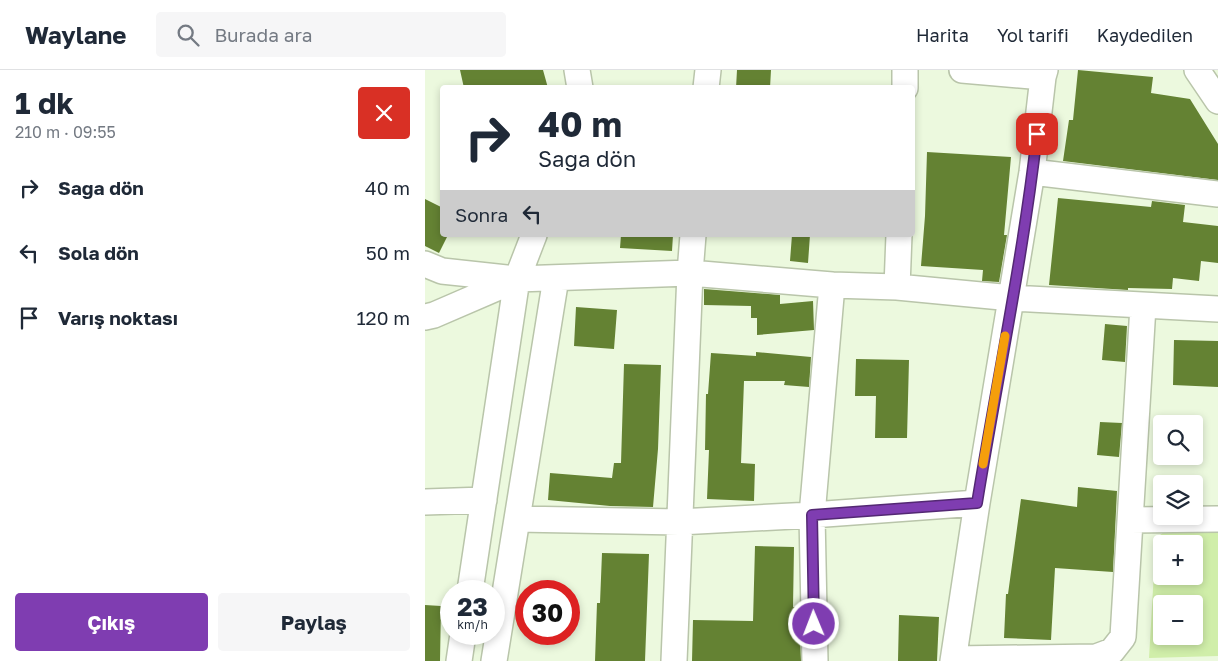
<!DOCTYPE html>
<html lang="tr">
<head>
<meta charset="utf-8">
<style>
  :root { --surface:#fff; --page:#f6f6f7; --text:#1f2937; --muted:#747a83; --line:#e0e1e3; --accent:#7f3db1 }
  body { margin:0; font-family:"Golos Text",sans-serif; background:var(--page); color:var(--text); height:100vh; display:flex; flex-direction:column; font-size:19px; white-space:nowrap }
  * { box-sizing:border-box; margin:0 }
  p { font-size:16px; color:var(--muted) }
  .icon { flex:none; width:28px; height:28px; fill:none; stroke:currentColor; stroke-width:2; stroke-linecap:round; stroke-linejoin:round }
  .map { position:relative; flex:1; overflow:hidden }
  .panel { display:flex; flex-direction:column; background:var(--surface); width:425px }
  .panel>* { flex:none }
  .top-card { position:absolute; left:15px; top:15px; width:475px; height:152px; border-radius:5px; box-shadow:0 2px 8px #0003; background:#fff; color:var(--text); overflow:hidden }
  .tools { position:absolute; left:728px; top:345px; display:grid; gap:10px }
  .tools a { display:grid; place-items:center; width:50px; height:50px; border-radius:5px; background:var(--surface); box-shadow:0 2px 8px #0003; font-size:25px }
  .speed { position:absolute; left:15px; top:510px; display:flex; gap:10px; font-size:25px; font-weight:700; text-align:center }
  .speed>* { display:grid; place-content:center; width:65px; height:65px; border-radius:50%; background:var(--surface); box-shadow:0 2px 8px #0003; line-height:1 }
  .speed small { font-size:12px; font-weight:400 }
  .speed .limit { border:8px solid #d22; background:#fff; color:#111 }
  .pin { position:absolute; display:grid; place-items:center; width:42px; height:42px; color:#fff; margin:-21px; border-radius:10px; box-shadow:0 2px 8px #0006 }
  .me { position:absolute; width:55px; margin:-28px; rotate:359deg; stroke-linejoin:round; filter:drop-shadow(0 0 4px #0008) }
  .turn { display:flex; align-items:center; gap:18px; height:105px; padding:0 15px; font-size:22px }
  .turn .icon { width:65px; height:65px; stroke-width:2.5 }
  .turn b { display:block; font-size:35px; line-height:42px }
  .then { display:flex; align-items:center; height:48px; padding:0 15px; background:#0003; gap:10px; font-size:19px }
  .round { display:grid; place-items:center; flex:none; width:52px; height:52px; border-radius:5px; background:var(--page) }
  .headline { display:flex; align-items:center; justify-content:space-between; height:85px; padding:0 15px }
  h1 { font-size:30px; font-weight:700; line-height:38px }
  .primary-button { display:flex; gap:10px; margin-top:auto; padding:10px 15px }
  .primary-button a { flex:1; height:58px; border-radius:5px; background:var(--accent); color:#fff; font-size:20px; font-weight:700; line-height:58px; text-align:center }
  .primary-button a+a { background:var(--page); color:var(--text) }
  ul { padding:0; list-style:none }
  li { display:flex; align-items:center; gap:15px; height:65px; padding:0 15px }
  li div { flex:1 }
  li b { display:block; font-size:19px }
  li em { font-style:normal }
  header { display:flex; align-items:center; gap:30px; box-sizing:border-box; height:70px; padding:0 25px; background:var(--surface); border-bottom:1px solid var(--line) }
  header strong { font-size:24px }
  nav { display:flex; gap:28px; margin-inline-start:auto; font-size:18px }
  .search { width:350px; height:45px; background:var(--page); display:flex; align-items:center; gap:12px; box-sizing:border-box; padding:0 18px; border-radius:5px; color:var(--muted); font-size:19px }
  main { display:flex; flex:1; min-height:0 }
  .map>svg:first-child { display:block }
  .green { fill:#d0eea9; fill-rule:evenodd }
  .building { fill:#648233 }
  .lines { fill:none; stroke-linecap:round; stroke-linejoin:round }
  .minor-casing { stroke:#b9c5aa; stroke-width:28 }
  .minor { stroke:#fff; stroke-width:25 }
  .route-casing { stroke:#532873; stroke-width:12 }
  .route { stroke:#7f3db1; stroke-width:9 }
  .slow { stroke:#f59e0b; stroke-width:9 }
</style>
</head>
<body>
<header>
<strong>Waylane</strong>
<div class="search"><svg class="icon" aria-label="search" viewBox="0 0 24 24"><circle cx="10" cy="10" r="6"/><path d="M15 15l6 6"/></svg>Burada ara</div>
<nav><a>Harita</a><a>Yol tarifi</a><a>Kaydedilen</a></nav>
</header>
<main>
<section class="panel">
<div class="headline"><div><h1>1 dk</h1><p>210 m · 09:55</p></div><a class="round" style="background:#d93025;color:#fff"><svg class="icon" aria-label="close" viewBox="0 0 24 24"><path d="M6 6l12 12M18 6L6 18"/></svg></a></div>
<ul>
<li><svg class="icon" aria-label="right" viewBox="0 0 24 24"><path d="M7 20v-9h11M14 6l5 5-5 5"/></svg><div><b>Sağa dön</b></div><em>40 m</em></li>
<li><svg class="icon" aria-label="left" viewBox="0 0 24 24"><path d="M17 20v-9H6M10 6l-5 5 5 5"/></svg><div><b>Sola dön</b></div><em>50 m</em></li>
<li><svg class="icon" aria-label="arrive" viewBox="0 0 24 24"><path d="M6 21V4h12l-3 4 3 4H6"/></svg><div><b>Varış noktası</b></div><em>120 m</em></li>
</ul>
<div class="primary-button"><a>Çıkış</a><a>Paylaş</a></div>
</section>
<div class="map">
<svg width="793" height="591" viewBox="0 0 793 591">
  <rect width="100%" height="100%" fill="#ecf9de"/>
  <!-- green -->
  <path class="green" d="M 742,460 L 793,460 L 793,586 L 724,588 L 731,468 ZM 736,474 L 769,474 L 769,506 L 736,506 ZM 736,534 L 769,534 L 769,566 L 736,566 Z"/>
  <!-- building -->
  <path class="building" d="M 35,0 L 118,0 L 123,18 L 39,18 Z
    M 312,0 L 346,0 L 345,18 L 311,18 Z
    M 653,0 L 728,7 L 726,23 L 765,29 L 793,74 L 793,110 L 638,91 L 644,50 L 648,50 Z
    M 502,82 L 586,87 L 579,165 L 582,165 L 574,212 L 557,211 L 558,200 L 496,196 L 500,146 Z
    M 633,128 L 726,137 L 727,131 L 760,135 L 758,152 L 793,156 L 793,193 L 776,191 L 774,211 L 748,208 L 747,219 L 703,218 L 703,220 L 624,215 Z
    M 0,129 L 18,138 L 18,165 L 23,165 L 14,183 L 0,176 Z
    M 196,165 L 248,165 L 247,181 L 195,178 Z
    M 367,165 L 385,165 L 383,193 L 365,191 Z
    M 279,219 L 355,225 L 355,234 L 388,231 L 389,260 L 332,265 L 332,248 L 326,248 L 326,236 L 279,235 Z
    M 151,237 L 192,240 L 189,279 L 149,276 Z
    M 680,254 L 702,256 L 700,292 L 677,290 Z
    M 749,270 L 793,271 L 793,317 L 748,315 Z
    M 331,282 L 386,287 L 384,317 L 359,315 L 360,311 L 319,311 L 316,393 L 330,394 L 329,431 L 282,429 L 284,380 L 280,380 L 281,324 L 283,324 L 286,283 L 331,286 Z
    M 431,289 L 484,290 L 482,368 L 450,368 L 451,326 L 430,326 Z
    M 199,294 L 236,295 L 233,379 L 228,437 L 185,436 L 123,430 L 125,403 L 187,408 L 189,393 L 196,393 Z
    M 675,352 L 697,353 L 694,387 L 672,385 Z
    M 653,417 L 692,421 L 688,502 L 630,498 L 626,570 L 579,568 L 581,524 L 583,524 L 596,429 L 652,437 Z
    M 330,476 L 369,477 L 368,537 L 374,537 L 376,591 L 267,591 L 268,550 L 328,551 Z
    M 177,483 L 224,484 L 220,591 L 170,591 L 172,533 L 175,533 Z
    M 0,535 L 16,536 L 15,591 L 0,591 Z
    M 474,545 L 514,547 L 512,591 L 473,591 Z"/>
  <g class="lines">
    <!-- minor casing -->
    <g class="minor-casing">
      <path id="minor" d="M 152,0 L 155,18
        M 537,0 L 618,7
        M 772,0 L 793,31
        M 281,18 L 283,0
        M 480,18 L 480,0
        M 607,102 L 793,124
        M 0,194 L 17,201 L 92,209 L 265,203 L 407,215 L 472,217 L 587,228 L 793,239
        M 472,217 L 474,165
        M 0,247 L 9,245 L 90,210
        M 0,432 L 59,430
        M 92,449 L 254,452 L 387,445 L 552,433
        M 706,450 L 793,449
        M 45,521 L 92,209 L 109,165
        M 529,589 L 671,587 L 687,581 L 698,567 L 718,236
        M 34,591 L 38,564
        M 69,591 L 131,208
        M 249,591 L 265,203 L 268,165
        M 390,591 L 387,445 L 407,215
        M 528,591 L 552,433 L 607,102 L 618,7 L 620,0"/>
    </g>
    <!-- minor -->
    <use href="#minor" class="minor"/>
  </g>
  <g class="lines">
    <!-- route casing -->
    <g class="route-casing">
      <path id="route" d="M 389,554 L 387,445 L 552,433 C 572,310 598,188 612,64"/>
    </g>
    <!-- route -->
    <use href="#route" class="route"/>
    <!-- slow -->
    <path class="slow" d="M 558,394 L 580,266"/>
  </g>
</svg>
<div class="tools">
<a><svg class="icon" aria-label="search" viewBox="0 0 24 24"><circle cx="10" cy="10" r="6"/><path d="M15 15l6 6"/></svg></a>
<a><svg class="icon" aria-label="layers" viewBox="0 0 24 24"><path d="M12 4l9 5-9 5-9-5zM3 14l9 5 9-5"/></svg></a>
<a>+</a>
<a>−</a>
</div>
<div class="speed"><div>23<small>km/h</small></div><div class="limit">30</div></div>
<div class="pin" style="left:612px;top:64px;background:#d93025"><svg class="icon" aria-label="arrive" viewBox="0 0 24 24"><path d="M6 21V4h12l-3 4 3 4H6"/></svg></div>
<svg class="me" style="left:389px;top:554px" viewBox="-20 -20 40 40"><circle r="17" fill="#7f3db1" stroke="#fff" stroke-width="3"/><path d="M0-11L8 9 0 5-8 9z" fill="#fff"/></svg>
<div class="top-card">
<div class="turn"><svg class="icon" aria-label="right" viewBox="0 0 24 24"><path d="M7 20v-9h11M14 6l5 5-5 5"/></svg><div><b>40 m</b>Sağa dön</div></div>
<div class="then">Sonra<svg class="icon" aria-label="left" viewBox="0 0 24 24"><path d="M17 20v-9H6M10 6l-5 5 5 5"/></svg></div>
</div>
</div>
</main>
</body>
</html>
